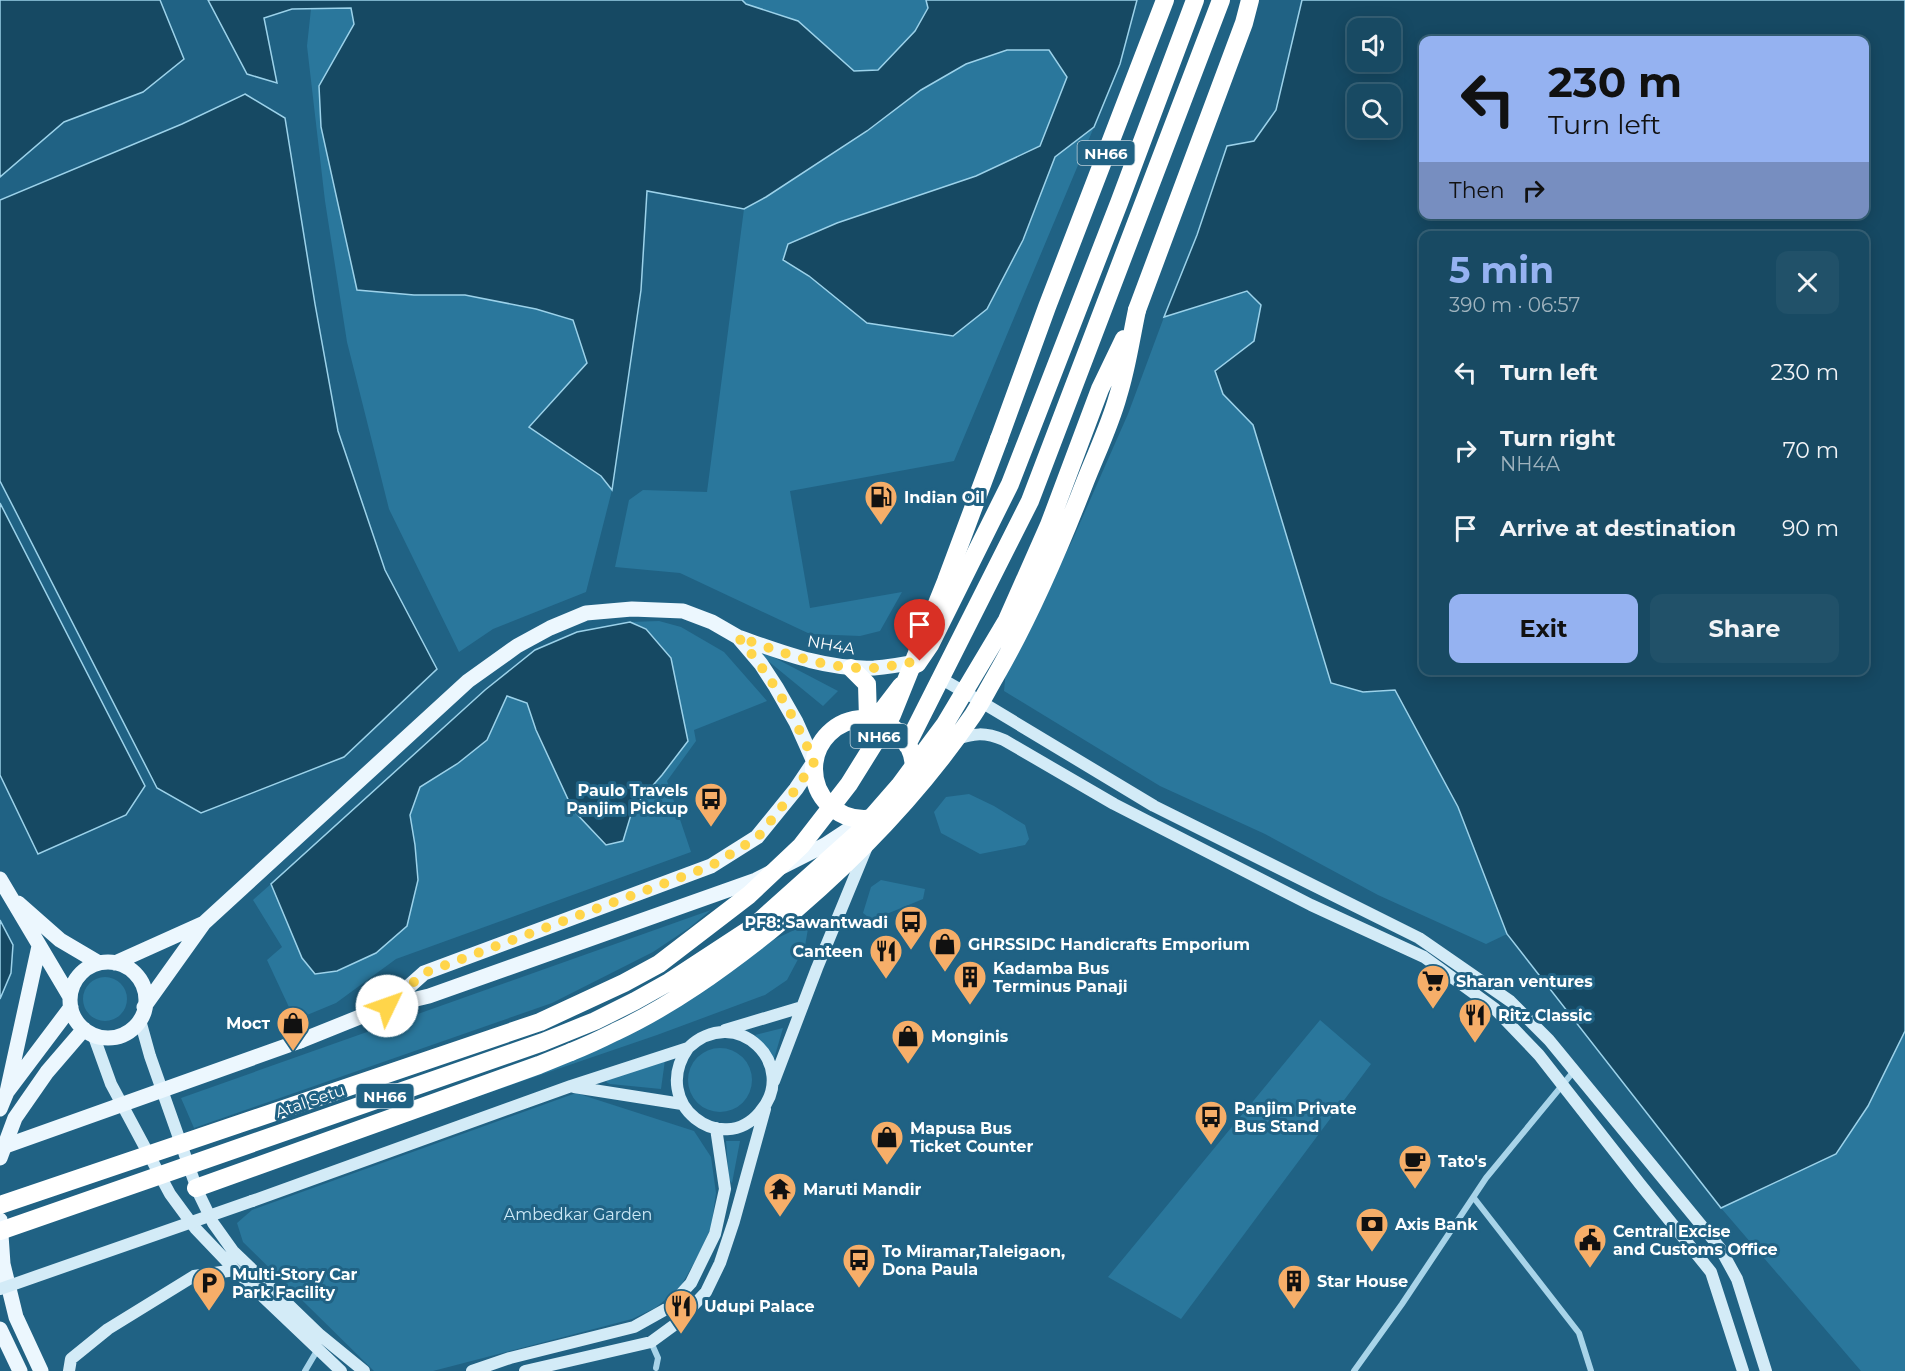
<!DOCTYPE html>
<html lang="en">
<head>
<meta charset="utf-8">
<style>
  :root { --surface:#184a63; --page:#215169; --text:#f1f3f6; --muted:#9fb3be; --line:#366278; --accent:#95b2f1 }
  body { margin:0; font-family:Montserrat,sans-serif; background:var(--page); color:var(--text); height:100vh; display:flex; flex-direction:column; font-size:22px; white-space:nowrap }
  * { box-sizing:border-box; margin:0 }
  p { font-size:20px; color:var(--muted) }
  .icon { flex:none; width:33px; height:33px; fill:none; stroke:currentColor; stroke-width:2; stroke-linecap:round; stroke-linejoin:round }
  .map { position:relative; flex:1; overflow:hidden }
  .side { position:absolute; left:1419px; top:231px; width:450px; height:444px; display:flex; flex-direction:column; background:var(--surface); border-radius:12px; box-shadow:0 3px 15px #0003,0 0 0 2px var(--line) }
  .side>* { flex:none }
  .guide { position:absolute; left:1419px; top:36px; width:450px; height:183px; border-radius:12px; box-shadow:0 3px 15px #0003,0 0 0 2px var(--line); background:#95b2f1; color:#111; overflow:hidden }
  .buttons { position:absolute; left:1347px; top:18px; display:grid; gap:12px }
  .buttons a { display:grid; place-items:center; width:54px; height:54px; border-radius:12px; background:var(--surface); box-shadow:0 3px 15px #0003,0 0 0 2px var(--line); font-size:30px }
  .pin { position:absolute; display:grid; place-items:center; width:51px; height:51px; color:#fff; margin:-62px -26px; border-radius:50% 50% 50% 0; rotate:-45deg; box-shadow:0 0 6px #0007 }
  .pin .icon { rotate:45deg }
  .me { position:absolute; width:66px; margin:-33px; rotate:48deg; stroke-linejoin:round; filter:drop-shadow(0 0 4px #0008) }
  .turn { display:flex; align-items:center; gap:21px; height:126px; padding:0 30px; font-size:27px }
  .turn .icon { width:78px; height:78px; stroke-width:2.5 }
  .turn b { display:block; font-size:42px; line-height:51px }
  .then { display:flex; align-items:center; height:57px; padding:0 30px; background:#0003; gap:12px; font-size:22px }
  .round { display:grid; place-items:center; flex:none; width:63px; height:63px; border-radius:12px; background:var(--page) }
  .head { display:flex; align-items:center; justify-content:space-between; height:102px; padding:0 30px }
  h1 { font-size:36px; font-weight:700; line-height:45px; color:var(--accent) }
  .action { display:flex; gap:12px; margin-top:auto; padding:12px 30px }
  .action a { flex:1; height:69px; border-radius:12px; background:var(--accent); color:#111; font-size:24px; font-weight:700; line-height:69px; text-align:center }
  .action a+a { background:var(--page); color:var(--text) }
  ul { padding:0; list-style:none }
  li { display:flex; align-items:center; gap:18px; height:78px; padding:0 30px }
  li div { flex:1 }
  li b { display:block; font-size:22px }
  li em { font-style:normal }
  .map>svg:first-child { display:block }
  .green { fill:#2a779c }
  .water { fill:#164963; stroke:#9cd2ea; stroke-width:1.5; fill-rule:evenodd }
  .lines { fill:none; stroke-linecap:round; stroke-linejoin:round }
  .street { stroke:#a8d4e9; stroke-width:6 }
  .secondary { stroke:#d3ebf7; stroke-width:12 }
  .primary { stroke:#ecf7fe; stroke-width:15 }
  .highway { stroke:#fff; stroke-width:18 }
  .secondary-bridge { stroke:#d3ebf7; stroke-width:12 }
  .primary-bridge { stroke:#ecf7fe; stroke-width:15 }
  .highway-bridge { stroke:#fff; stroke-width:18 }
  .route { stroke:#ffd54a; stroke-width:10; stroke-dasharray:0 18 }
  .labels { text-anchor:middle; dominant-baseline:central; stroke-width:6; stroke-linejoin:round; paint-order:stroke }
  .shield { fill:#206284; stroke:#bcd0da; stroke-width:1.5 }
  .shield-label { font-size:15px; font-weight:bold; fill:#fff }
  .poi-label { font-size:16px; font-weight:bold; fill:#fff; stroke:#206284; text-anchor:start }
  .street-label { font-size:16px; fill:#fff; stroke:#206284 }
  .park-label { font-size:16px; fill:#cde9f7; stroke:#206284 }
</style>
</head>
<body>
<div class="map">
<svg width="1905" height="1371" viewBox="0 0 1905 1371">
  <rect width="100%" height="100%" fill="#206284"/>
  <!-- green -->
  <path class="green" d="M 742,0 L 926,0 L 928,7 L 915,31 L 878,70 L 854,71 L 798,21 L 746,4 Z
    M 351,8 L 354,24 L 319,86 L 321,127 L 357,290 L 414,295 L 465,295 L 536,309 L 573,320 L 587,363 L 529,427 L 601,476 L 612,490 L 586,592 L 493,629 L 459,652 L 389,509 L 347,342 L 325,201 L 307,46 L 311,9 Z
    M 1007,50 L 1050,50 L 1067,77 L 1040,146 L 976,176 L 837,223 L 789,244 L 783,260 L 809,275 L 867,323 L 953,335 L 987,309 L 1023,240 L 1055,157 L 1094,127 L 954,461 L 790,491 L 810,608 L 902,592 L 880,631 L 860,636 L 810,634 L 680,573 L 615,567 L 629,500 L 643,490 L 707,492 L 744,209 L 766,197 L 867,131 L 921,90 L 966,64 Z
    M 1248,291 L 1261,305 L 1254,341 L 1223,394 L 1253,425 L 1289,544 L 1363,692 L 1395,690 L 1458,807 L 1507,934 L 1486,944 L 1378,895 L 1265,834 L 1160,786 L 1004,691 L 1006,669 L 1072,541 L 1128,414 L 1164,317 Z
    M 659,621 L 681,627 L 724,652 L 767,701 L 694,730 L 696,741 L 667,781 L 691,852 L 396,959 L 336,1003 L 295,1020 L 267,960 L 282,947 L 253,900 L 271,884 L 302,958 L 418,880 L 415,845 L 410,815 L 420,786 L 457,764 L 487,740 L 507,696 L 527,703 L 536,730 L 551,759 L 623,841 L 633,808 L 662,775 L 688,741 L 646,629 L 630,622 Z
    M 746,643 L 838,691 L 823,706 Z
    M 969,794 L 994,806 L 1025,825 L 1029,839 L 1025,845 L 980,854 L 941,833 L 934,812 L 946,797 Z
    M 881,880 L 925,889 L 923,899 L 872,920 L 863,913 L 871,887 Z
    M 711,910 L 689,928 L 653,952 L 552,1003 L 194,1128 L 181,1098 Z
    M 809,923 L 805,946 L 787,980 L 765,995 L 657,1035 L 234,1180 L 522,1073 L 771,941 Z
    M83 999a22 22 0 1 1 44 0a22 22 0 1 1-44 0Z
    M 1320,1020 L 1371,1064 L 1181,1319 L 1108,1277 Z
    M 783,1028 L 774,1059 L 755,1035 Z
    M 1905,1031 L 1905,1371 L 1861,1371 L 1721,1208 L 1836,1154 L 1868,1106 Z
    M688 1080a32 32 0 1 1 64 0a32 32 0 1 1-64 0Z
    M 665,1060 L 661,1089 L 610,1084 L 606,1082 L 609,1079 Z
    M 576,1093 L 694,1131 L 711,1157 L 716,1193 L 711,1228 L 698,1256 L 682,1284 L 669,1297 L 655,1308 L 632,1319 L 433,1371 L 374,1371 L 243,1242 L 237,1223 L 252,1210 Z
    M 726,1141 L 740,1141 L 732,1183 L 729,1180 Z"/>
  <!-- water -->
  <path class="water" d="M 0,0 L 160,0 L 184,59 L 143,92 L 64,122 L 0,177 Z
    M 208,0 L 742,0 L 746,4 L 798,21 L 854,71 L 878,70 L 915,31 L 928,8 L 926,0 L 1137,0 L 1120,64 L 1094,127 L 1055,157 L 1023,240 L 987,309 L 953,336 L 867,323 L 809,276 L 783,260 L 788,244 L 837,223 L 976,176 L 1040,146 L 1067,77 L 1049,50 L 1007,50 L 966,64 L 921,90 L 867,131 L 766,197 L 744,209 L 647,191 L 641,290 L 612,490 L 601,476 L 529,427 L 587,363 L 573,320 L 536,309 L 465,295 L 414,295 L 357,290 L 321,127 L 319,86 L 354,24 L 351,8 L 292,9 L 264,18 L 277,83 L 247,74 Z
    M 1302,0 L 1905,0 L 1905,1031 L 1868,1106 L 1836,1154 L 1721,1208 L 1507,934 L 1458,807 L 1395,690 L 1363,692 L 1331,683 L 1253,425 L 1223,394 L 1215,371 L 1254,341 L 1261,305 L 1247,291 L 1164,317 L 1197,235 L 1227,146 L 1254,141 L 1276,110 ZM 1358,28 L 1390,28 L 1390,62 L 1358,62 ZM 1864,40 L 1864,214 L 1424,214 L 1424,40 ZM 1358,94 L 1390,94 L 1390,128 L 1358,128 ZM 1424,236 L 1864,236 L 1864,670 L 1424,670 Z
    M 245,94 L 285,118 L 315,304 L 338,431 L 385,570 L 437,669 L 344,757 L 201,813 L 157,788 L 0,481 L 0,200 L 182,124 Z
    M 0,503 L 145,786 L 126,815 L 38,854 L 0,775 Z
    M 630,622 L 646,629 L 671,658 L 688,741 L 662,775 L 633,808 L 623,841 L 606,845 L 573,810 L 536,730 L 527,703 L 507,696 L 487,740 L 457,764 L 420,787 L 410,815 L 415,845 L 418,880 L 407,926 L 376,953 L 337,971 L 315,974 L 302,958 L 271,884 L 485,690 L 535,650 L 577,632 Z
    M 0,920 L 13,945 L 11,973 L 0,999 Z"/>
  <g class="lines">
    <!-- street -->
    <path class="street" d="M 1474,1198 L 1579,1333 L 1591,1371
      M 651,1342 L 658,1358 L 656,1368
      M 305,1371 L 318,1349
      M 1354,1371 L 1402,1304 L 1486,1178 L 1574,1071"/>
    <!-- secondary -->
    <path class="secondary" d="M 940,678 L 973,697 L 1154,806 L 1419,938 L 1510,1001 L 1549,1040 L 1720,1248 L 1737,1279 L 1766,1371
      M 954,740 C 974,733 985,732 1004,740 L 1114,804 L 1311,905 L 1424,957 L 1494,1008 L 1539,1055 L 1640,1184 L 1711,1272 L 1743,1371
      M 140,1020 L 150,1056 L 198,1192 L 213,1223 L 233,1251 L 320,1335 L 364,1371
      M 725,1030 L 802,1007
      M 93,1034 L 111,1084 L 170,1194 L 195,1228 L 235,1270 L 341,1371
      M 774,1081 L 817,968 L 866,849
      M 574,1087 L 682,1104
      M 252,1201 L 571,1086 L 688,1048 C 737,1002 800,1066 760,1112 C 722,1158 649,1104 688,1048
      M 69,1371 L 71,1359 L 108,1329 L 194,1276 L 235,1270
      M 472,1371 L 510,1358 L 634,1327 L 668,1308 L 691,1283 L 715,1234 L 725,1189 L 716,1128
      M 525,1371 L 651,1342 L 677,1323 L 706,1292 L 720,1263 L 734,1221 L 765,1109"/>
    <!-- primary -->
    <path class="primary" d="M 738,637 C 781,652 826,670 874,668 C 889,667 905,664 920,661
      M 0,879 L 70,997
      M 18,903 L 60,940 L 99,963
      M70 1000a38 38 0 1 1 76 0a38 38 0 1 1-76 0Z
      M 115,963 L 204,923
      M 144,1007 L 204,923 L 468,681 L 517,646 L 550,628 L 586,613 L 632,609 L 683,611 L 712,622 L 738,637 L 761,664 L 776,687 L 796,722 L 814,762 L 796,789 L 757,837 L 711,866 L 424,973 L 387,1006
      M 300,1041 L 387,1006 L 429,996 L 756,880 L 825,845 L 863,820
      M 7,1092 L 39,946
      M 0,1109 L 7,1092 L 71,1007
      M 0,1158 L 15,1118 L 47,1072 L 84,1029
      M 0,1220 L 3,1264 L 16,1317 L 41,1371
      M 0,1329 L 20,1371"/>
    <!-- highway -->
    <path class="highway" d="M 1137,310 L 1244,23 L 1250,0
      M 999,439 L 1047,307 L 1165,0
      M 917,664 L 930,645 L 1010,484 L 1119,203 L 1195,0
      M 851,668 L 867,684 L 868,719
      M814 769a50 50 0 1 1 100 0a50 50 0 1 1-100 0Z
      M 875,720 L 901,686
      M 907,745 L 1030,501 L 1221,0
      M 753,927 L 858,833
      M 196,1188 L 539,1065 L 571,1052"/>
    <!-- secondary-bridge -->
    <path class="secondary-bridge" d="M 0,1289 L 252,1201"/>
    <!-- primary-bridge -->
    <path class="primary-bridge" d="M 0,1148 L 300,1041"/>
    <!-- highway-bridge -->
    <path class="highway-bridge" d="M 858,833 L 899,786 L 945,724 L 1007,620 L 1049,525 L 1100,389 L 1124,339
      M 571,1052 C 586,1046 601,1039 615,1032 C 671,1006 722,969 770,931 C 847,868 917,797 973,715 C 981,703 988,689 995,677 C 1031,615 1059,549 1085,482 C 1096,454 1110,425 1118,396 C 1127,368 1131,338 1137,310
      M 0,1205 L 540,1022 L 624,983 L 659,964 L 749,895 L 801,846 L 849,784 L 892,715 L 946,581 L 999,439
      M 0,1231 L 543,1042 L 595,1021 L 635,1001 L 669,982 L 753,927"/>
  </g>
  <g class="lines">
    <!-- route -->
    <path class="route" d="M 387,1006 L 424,973 L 711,866 L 758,837 L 796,789 L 814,762 C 793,713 772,678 738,637 C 781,652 826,670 874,668 C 889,667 904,663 920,661"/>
  </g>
  <!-- icons -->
  <defs>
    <g id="fuel-pin" transform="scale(1.725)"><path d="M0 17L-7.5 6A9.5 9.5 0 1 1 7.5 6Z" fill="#f6ae69" stroke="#206284"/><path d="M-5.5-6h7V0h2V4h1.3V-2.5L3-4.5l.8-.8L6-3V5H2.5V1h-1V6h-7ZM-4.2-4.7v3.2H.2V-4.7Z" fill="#111"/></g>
    <g id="bus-pin" transform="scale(1.725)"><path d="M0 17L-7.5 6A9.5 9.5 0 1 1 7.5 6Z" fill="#f6ae69" stroke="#206284"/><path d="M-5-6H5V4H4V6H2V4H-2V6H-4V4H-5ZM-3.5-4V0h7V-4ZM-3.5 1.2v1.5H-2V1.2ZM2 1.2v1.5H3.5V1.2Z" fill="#111"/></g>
    <g id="shop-pin" transform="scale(1.725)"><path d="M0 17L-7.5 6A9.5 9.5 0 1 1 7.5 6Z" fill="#f6ae69" stroke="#206284"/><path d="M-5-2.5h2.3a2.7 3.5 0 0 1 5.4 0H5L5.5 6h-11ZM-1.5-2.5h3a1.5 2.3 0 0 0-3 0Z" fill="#111"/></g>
    <g id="restaurant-pin" transform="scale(1.725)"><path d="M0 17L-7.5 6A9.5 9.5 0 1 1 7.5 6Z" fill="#f6ae69" stroke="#206284"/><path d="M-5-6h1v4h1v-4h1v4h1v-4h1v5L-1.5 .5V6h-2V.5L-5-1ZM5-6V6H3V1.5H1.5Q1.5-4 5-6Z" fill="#111"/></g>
    <g id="building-pin" transform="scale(1.725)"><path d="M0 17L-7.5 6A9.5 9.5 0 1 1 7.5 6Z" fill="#f6ae69" stroke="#206284"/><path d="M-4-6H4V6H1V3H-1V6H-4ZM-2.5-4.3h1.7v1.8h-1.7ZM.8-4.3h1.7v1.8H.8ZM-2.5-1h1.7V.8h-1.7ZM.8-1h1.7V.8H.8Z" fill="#111"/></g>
    <g id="supermarket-pin" transform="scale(1.725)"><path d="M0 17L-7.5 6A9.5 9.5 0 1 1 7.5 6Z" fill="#f6ae69" stroke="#206284"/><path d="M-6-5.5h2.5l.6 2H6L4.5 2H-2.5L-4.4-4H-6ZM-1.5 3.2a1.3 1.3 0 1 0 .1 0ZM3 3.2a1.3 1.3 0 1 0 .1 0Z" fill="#111"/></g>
    <g id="cafe-pin" transform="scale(1.725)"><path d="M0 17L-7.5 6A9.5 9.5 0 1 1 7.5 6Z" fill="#f6ae69" stroke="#206284"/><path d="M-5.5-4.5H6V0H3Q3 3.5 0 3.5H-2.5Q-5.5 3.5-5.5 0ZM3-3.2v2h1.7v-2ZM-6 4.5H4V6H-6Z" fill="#111"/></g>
    <g id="temple-pin" transform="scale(1.725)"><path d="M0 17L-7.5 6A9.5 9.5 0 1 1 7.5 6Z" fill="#f6ae69" stroke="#206284"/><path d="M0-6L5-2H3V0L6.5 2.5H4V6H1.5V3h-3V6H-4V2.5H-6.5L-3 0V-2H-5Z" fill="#111"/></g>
    <g id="bank-pin" transform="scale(1.725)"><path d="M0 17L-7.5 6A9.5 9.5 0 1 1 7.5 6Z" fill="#f6ae69" stroke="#206284"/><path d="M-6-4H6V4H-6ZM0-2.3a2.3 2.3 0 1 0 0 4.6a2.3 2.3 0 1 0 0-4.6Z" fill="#111"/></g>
    <g id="civic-pin" transform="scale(1.725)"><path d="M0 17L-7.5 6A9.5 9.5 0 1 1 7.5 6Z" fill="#f6ae69" stroke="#206284"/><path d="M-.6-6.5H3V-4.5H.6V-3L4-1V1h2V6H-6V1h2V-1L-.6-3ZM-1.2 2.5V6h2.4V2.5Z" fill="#111"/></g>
    <g id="parking-pin" transform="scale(1.725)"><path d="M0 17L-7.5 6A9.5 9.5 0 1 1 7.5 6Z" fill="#f6ae69" stroke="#206284"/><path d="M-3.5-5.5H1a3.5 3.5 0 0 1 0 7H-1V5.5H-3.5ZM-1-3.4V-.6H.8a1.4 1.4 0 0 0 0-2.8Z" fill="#111"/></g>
  </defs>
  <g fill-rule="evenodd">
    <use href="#fuel-pin" x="881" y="497"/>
    <use href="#bus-pin" x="711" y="799"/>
    <use href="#bus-pin" x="911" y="922"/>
    <use href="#shop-pin" x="945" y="944"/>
    <use href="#restaurant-pin" x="886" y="951"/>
    <use href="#building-pin" x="970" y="977"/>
    <use href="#supermarket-pin" x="1433" y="981"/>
    <use href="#restaurant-pin" x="1475" y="1015"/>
    <use href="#shop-pin" x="293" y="1023"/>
    <use href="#shop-pin" x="908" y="1036"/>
    <use href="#bus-pin" x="1211" y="1117"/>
    <use href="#shop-pin" x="887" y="1137"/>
    <use href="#cafe-pin" x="1415" y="1161"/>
    <use href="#temple-pin" x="780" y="1189"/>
    <use href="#bank-pin" x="1372" y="1224"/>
    <use href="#civic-pin" x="1590" y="1240"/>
    <use href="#bus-pin" x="859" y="1260"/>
    <use href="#building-pin" x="1294" y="1281"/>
    <use href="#parking-pin" x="209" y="1283"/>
    <use href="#restaurant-pin" x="681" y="1306"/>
  </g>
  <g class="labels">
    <!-- shield labels -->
    <g class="shield">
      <rect x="1077.5" y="141" width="57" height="24" rx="4.5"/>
      <rect x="850.5" y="724" width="57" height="24" rx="4.5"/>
      <rect x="356.5" y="1084" width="57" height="24" rx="4.5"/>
    </g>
    <g class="shield-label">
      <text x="1106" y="153">NH66</text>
      <text x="879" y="736">NH66</text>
      <text x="385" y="1096">NH66</text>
    </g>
    <!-- poi labels -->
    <g class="poi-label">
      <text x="904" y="497">Indian Oil</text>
      <text x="688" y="790" text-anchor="end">Paulo Travels<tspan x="688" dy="18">Panjim Pickup</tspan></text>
      <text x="888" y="922" text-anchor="end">PF8: Sawantwadi</text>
      <text x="968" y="944">GHRSSIDC Handicrafts Emporium</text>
      <text x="863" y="951" text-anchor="end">Canteen</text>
      <text x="993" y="968">Kadamba Bus<tspan x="993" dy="18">Terminus Panaji</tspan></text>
      <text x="1456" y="981">Sharan ventures</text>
      <text x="1498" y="1015">Ritz Classic</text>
      <text x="270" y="1023" text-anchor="end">Мост</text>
      <text x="931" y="1036">Monginis</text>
      <text x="1234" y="1108">Panjim Private<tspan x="1234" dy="18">Bus Stand</tspan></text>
      <text x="910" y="1128">Mapusa Bus<tspan x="910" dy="18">Ticket Counter</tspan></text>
      <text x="1438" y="1161">Tato's</text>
      <text x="803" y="1189">Maruti Mandir</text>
      <text x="1395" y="1224">Axis Bank</text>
      <text x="1613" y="1231">Central Excise<tspan x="1613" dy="18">and Customs Office</tspan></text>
      <text x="882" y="1251">To Miramar,Taleigaon,<tspan x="882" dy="18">Dona Paula</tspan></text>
      <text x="232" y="1274">Multi-Story Car<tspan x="232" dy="18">Park Facility</tspan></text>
      <text x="1317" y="1281">Star House</text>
      <text x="704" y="1306">Udupi Palace</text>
    </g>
    <!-- street labels -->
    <g class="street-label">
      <text transform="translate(831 645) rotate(10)">NH4A</text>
      <text transform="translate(310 1101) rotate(-19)">Atal Setu</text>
    </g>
    <!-- park labels -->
    <g class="park-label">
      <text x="578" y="1214">Ambedkar Garden</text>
    </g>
  </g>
</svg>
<div class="buttons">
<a><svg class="icon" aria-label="sound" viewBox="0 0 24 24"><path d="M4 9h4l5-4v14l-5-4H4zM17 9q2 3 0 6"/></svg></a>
<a><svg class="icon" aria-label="search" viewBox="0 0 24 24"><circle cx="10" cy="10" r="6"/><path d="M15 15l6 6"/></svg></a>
</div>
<div class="pin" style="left:920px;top:661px;background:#d93025"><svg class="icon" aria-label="arrive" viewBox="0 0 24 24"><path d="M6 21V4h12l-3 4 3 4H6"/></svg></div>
<svg class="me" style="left:387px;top:1006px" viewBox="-20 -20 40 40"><circle r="19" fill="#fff"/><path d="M0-13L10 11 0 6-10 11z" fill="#ffd54a"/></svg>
<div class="guide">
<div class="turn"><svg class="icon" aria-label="left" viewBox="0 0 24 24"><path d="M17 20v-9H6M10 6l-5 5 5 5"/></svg><div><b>230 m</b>Turn left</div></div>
<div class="then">Then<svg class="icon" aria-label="right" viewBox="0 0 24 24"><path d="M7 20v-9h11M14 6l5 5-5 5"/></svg></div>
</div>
<section class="side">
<div class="head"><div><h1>5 min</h1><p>390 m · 06:57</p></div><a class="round"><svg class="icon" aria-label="close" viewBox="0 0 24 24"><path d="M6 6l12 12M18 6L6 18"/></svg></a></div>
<ul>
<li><svg class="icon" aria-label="left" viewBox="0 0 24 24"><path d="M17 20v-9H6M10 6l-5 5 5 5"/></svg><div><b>Turn left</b></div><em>230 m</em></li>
<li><svg class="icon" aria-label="right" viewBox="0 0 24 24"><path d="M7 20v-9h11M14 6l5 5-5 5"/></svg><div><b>Turn right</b><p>NH4A</p></div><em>70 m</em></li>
<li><svg class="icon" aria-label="arrive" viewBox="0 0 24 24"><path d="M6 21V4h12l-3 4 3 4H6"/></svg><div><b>Arrive at destination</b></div><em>90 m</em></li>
</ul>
<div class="action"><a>Exit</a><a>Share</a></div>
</section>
</div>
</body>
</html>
